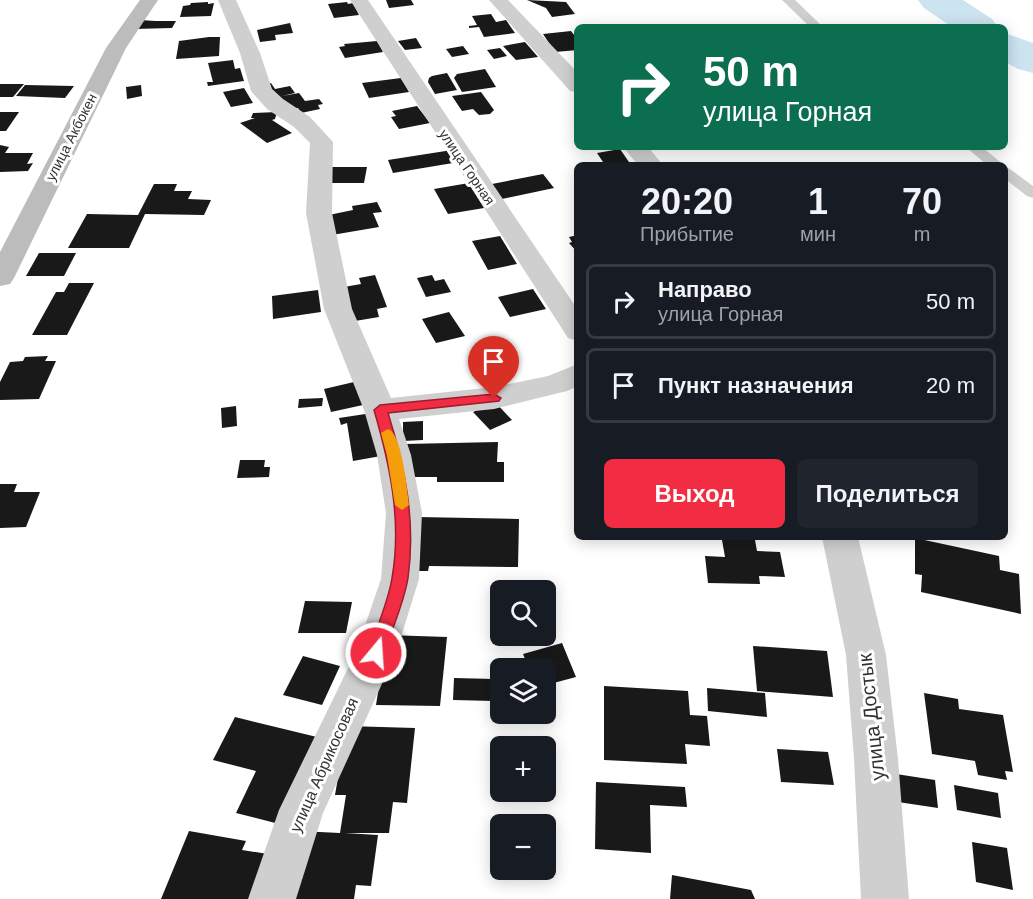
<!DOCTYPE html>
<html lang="ru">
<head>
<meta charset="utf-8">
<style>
  :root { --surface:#171b24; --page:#20242c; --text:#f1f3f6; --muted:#9ea1a6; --line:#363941; --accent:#f22c43 }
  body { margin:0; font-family:Arial,sans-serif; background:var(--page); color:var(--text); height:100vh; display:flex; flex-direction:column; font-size:22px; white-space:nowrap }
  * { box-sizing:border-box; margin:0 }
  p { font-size:20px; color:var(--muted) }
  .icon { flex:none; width:33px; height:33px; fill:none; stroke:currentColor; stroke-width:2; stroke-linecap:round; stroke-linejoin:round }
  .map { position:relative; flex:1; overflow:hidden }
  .details { position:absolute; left:574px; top:162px; width:434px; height:378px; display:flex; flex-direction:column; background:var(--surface); border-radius:9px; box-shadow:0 3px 15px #0003 }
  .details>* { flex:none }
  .hud { position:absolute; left:574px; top:24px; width:434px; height:126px; border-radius:9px; box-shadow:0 3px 15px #0003; background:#0b6e4f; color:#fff; overflow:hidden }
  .controls { position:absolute; left:490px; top:580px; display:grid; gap:12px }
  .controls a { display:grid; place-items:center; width:66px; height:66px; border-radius:9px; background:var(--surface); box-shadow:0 3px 15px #0003; font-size:30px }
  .pin { position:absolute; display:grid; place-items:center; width:51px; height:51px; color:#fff; margin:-62px -26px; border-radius:50% 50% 50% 0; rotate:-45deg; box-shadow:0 0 6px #0007 }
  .pin .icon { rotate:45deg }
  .me { position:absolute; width:66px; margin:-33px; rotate:18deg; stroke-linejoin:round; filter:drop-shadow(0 0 4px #0008) }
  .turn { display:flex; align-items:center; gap:21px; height:126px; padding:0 30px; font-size:27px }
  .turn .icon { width:78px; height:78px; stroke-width:2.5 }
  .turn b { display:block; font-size:42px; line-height:51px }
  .eta { display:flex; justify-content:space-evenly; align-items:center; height:102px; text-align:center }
  .eta b { font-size:36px; font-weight:700; line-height:42px }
  .button { display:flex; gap:12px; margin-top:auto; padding:12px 30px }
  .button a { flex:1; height:69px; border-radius:9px; background:var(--accent); color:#fff; font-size:24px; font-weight:700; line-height:69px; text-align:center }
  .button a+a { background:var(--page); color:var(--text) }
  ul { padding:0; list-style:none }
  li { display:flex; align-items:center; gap:18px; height:75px; margin:0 12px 9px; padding:0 18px; border:3px solid var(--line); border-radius:9px }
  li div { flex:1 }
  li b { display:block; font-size:22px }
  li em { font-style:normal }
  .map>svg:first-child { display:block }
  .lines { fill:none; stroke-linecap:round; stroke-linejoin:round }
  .river { fill:#cce3f0; fill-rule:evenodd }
  .building { fill:#191919 }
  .lane { fill:#cfcfcf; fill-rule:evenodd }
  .street { fill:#cfcfcf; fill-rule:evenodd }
  .secondary { fill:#bcbcbc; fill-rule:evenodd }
  .route { fill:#f22c43; stroke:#9d1d2c; stroke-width:1.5 }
  .slow { fill:#f59e0b }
  .labels { text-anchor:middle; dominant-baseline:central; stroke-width:6; stroke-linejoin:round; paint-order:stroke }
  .far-street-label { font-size:14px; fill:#323232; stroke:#fff }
  .street-label { font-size:16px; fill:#323232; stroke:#fff }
  .near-street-label { font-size:20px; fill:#323232; stroke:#fff }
</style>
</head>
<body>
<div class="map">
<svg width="1033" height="899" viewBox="0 0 1033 899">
  <rect width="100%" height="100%" fill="#fff"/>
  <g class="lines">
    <!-- river -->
    <path class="river" d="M 918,0 L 963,0 L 992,19 L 998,27 L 952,27 L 924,8 Z
      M 1005,33 L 1033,43 L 1033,73 L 1018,69 L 1005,62 Z"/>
  </g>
  <!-- building -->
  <path class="building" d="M 386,0 L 411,0 L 414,5 L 389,8 Z
    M 527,0 L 566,2 L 575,14 L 552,17 L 546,8 Z
    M 208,2 L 208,4 L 214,3 L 211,16 L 180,17 L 183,6 L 190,5 L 191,3 Z
    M 347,2 L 348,4 L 353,3 L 359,15 L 334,18 L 328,4 Z
    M 491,14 L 496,22 L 506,20 L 515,33 L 484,37 L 479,27 L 469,28 L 469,26 L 477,25 L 472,16 Z
    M 140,20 L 155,21 L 176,21 L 172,28 L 134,29 Z
    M 290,23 L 293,33 L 275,35 L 276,40 L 260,42 L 257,30 Z
    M 571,31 L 578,40 L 578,50 L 555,52 L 543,34 Z
    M 209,37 L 220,37 L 219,56 L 176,59 L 179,41 Z
    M 416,38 L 422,48 L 405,50 L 398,41 Z
    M 377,41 L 383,52 L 345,58 L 339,47 L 345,46 L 344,44 Z
    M 525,42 L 538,57 L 516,60 L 503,46 Z
    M 463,46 L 469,54 L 452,57 L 446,49 Z
    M 500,48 L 507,56 L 494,59 L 487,50 Z
    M 233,60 L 235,69 L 240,68 L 244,81 L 208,86 L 207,82 L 213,82 L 208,63 Z
    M 485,69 L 496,87 L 462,92 L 454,78 L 457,74 Z
    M 447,73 L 457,90 L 435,94 L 428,82 L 429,78 L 432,76 Z
    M 401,78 L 409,92 L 369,98 L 362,83 Z
    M 271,83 L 275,89 L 290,86 L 295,93 L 282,96 L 299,93 L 305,101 L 319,99 L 323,104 L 318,105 L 320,109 L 301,113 L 298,108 L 285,111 L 262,85 Z
    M 0,84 L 24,84 L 13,97 L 0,97 Z
    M 25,85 L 74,86 L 65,98 L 16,96 Z
    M 141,85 L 142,96 L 127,99 L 126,87 Z
    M 244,88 L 253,103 L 231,107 L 223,92 Z
    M 481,92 L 494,110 L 490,114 L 479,115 L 473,109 L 462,111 L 452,96 Z
    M 417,106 L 430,123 L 399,129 L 391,117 L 396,116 L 392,111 Z
    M 0,112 L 19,112 L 6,131 L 0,131 Z
    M 277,112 L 275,119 L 272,120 L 292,133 L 267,143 L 240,123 L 255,118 L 251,118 L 253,113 Z
    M 0,145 L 9,147 L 5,153 L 33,153 L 27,164 L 33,163 L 28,171 L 0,172 Z
    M 620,149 L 631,165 L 605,165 L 597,153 Z
    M 452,150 L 459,162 L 393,173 L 388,160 Z
    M 328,167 L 367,167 L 364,183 L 324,183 Z
    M 543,174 L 554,188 L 502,199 L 492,184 Z
    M 469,183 L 484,208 L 448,214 L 434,189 Z
    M 154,184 L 177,184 L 174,191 L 192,191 L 188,199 L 211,200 L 204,215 L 145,214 L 129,248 L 68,248 L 87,214 L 138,215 Z
    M 377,202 L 382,212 L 373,213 L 379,227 L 332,235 L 324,216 L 353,210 L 352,206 Z
    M 578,235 L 578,253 L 569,243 L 572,242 L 569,237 Z
    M 500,236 L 517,264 L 488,270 L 472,241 Z
    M 39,253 L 76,253 L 64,276 L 26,276 Z
    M 375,275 L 387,307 L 377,309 L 379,317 L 349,322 L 344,287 L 361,284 L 359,278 Z
    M 432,275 L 435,281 L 444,279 L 451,292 L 426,297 L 417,278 Z
    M 69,283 L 94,283 L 67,335 L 32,335 L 56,292 L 64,292 Z
    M 533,289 L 546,309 L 510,317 L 498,297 Z
    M 318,290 L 321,312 L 273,319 L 272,296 Z
    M 449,312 L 465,336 L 436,343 L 422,319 Z
    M 48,356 L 45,361 L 56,361 L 39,399 L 0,400 L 0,382 L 10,362 L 23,361 L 25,357 Z
    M 354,382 L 363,405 L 331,412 L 324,389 Z
    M 323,398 L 322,406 L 298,408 L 299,399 Z
    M 495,402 L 512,420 L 490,430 L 473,412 Z
    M 236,406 L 237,426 L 222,428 L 221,408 Z
    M 372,413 L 381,456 L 353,461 L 347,423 L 341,425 L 339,418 Z
    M 423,421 L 423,440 L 403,441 L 403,422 Z
    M 498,442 L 497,462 L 504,462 L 504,482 L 437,482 L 437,477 L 402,477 L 405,444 Z
    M 240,460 L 265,460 L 264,467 L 270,467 L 269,477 L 237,478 Z
    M 0,484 L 17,484 L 14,492 L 40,492 L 26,527 L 0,528 Z
    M 418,517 L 519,519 L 518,567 L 429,566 L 428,571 L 411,571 Z
    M 915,538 L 999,556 L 1000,570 L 1019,574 L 1021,614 L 921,592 L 922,575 L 915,574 Z
    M 722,540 L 755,540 L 757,551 L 780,552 L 785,577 L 759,576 L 760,584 L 708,583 L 705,556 L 725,557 Z
    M 305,601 L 352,602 L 346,633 L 298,633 Z
    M 387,635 L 447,637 L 440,706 L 376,705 Z
    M 562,643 L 576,677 L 546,685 L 546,669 L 529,669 L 523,654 Z
    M 753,646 L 827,651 L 833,697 L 757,691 Z
    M 303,656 L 340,666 L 322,705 L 283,695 Z
    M 454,678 L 495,679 L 494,701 L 453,700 Z
    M 604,686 L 688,691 L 690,715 L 707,716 L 710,746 L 685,744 L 687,764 L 604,760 Z
    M 707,688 L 765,693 L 767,717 L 708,711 Z
    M 924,693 L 958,699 L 959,709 L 1003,715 L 1013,772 L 1005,771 L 1007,780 L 978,775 L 975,761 L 932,754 Z
    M 235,717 L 321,738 L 283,825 L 236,813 L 256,771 L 213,760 Z
    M 347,726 L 415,728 L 407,803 L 393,802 L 389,833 L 345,833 L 378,835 L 371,886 L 356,885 L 354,899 L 293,899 L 299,831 L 340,833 L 346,795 L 335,795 Z
    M 777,749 L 828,752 L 834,785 L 781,782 Z
    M 896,774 L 935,780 L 938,808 L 898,802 Z
    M 596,782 L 685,787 L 687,807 L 650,805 L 651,853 L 595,849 Z
    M 954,785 L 998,793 L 1001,818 L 957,810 Z
    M 189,831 L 246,841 L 242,850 L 268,854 L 253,899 L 161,899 Z
    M 972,842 L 1007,848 L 1013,890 L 976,882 Z
    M 672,875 L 751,890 L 755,899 L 670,899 Z"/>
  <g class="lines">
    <!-- lane -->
    <path class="lane" d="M 782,0 L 795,0 L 823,27 L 810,27 Z
      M 966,147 L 982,147 L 1004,165 L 987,165 Z
      M 1005,167 L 1010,169 L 1033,186 L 1033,198 L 1027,196 L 1005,179 Z"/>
    <!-- street -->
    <path class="street" d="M 218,0 L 236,0 L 260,53 L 272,89 L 283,99 L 310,117 L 333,142 L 332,213 L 352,309 L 391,398 L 494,387 L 548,376 L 578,364 L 578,386 L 567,391 L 494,409 L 399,419 L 411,455 L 422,513 L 419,579 L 396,653 L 323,813 L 296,899 L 248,899 L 279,810 L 356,652 L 381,579 L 386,513 L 377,455 L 364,410 L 324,309 L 306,213 L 310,143 L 294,127 L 267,109 L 251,91 L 240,53 Z
      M 350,0 L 368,0 L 578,310 L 578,341 L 568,338 Z
      M 489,0 L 508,0 L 578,73 L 578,92 L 570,91 Z
      M 623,147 L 648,147 L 663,165 L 638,165 Z
      M 822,537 L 858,537 L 886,655 L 898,759 L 909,899 L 861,899 L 854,759 L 846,655 Z"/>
    <!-- secondary -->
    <path class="secondary" d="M 140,0 L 158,0 L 126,48 L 14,278 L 10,284 L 0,286 L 0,252 L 106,48 Z"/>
  </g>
  <!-- route -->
  <path class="route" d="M 494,394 L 501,398 L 499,401 L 388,413 C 405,467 416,521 408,578 C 404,603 392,629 384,653 L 382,658 L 376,660 L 370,658 L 368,653 C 376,629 388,603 392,578 C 402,521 390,465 374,410 L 380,405 Z"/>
  <!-- slow -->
  <path class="slow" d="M 388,429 C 402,433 407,490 409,505 L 402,510 L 395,505 L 387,455 L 381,433 Z"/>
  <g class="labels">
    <!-- far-street labels -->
    <g class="far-street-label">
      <text transform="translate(71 137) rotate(-63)">улица Акбокен</text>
      <text transform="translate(467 167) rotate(56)">улица Горная</text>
    </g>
    <!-- street labels -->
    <g class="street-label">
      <text transform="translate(324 765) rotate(-66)">улица Абрикосовая</text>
    </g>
    <!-- near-street labels -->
    <g class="near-street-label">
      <text transform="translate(871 717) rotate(-96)">улица Достык</text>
    </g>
  </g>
</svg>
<div class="controls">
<a><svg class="icon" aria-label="search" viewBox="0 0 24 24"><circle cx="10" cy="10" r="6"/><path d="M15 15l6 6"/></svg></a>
<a><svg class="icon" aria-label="layers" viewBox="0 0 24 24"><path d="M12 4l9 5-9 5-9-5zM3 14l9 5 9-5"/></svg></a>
<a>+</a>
<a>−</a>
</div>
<div class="pin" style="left:494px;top:398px;background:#d93025"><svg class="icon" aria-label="arrive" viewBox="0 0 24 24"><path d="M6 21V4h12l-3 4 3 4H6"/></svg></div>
<svg class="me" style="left:376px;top:653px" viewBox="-20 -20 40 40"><circle r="17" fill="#f22c43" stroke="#fff" stroke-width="3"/><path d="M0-11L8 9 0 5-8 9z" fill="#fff"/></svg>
<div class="hud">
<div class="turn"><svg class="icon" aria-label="right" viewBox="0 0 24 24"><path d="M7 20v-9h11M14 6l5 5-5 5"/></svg><div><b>50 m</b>улица Горная</div></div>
</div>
<section class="details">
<div class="eta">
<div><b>20:20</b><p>Прибытие</p></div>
<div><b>1</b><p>мин</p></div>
<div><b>70</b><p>m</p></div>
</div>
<ul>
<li><svg class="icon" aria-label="right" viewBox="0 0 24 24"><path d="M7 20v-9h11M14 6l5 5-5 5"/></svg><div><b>Направо</b><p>улица Горная</p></div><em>50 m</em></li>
<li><svg class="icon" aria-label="arrive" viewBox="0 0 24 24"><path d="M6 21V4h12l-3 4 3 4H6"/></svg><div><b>Пункт назначения</b></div><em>20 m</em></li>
</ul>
<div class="button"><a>Выход</a><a>Поделиться</a></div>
</section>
</div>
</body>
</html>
